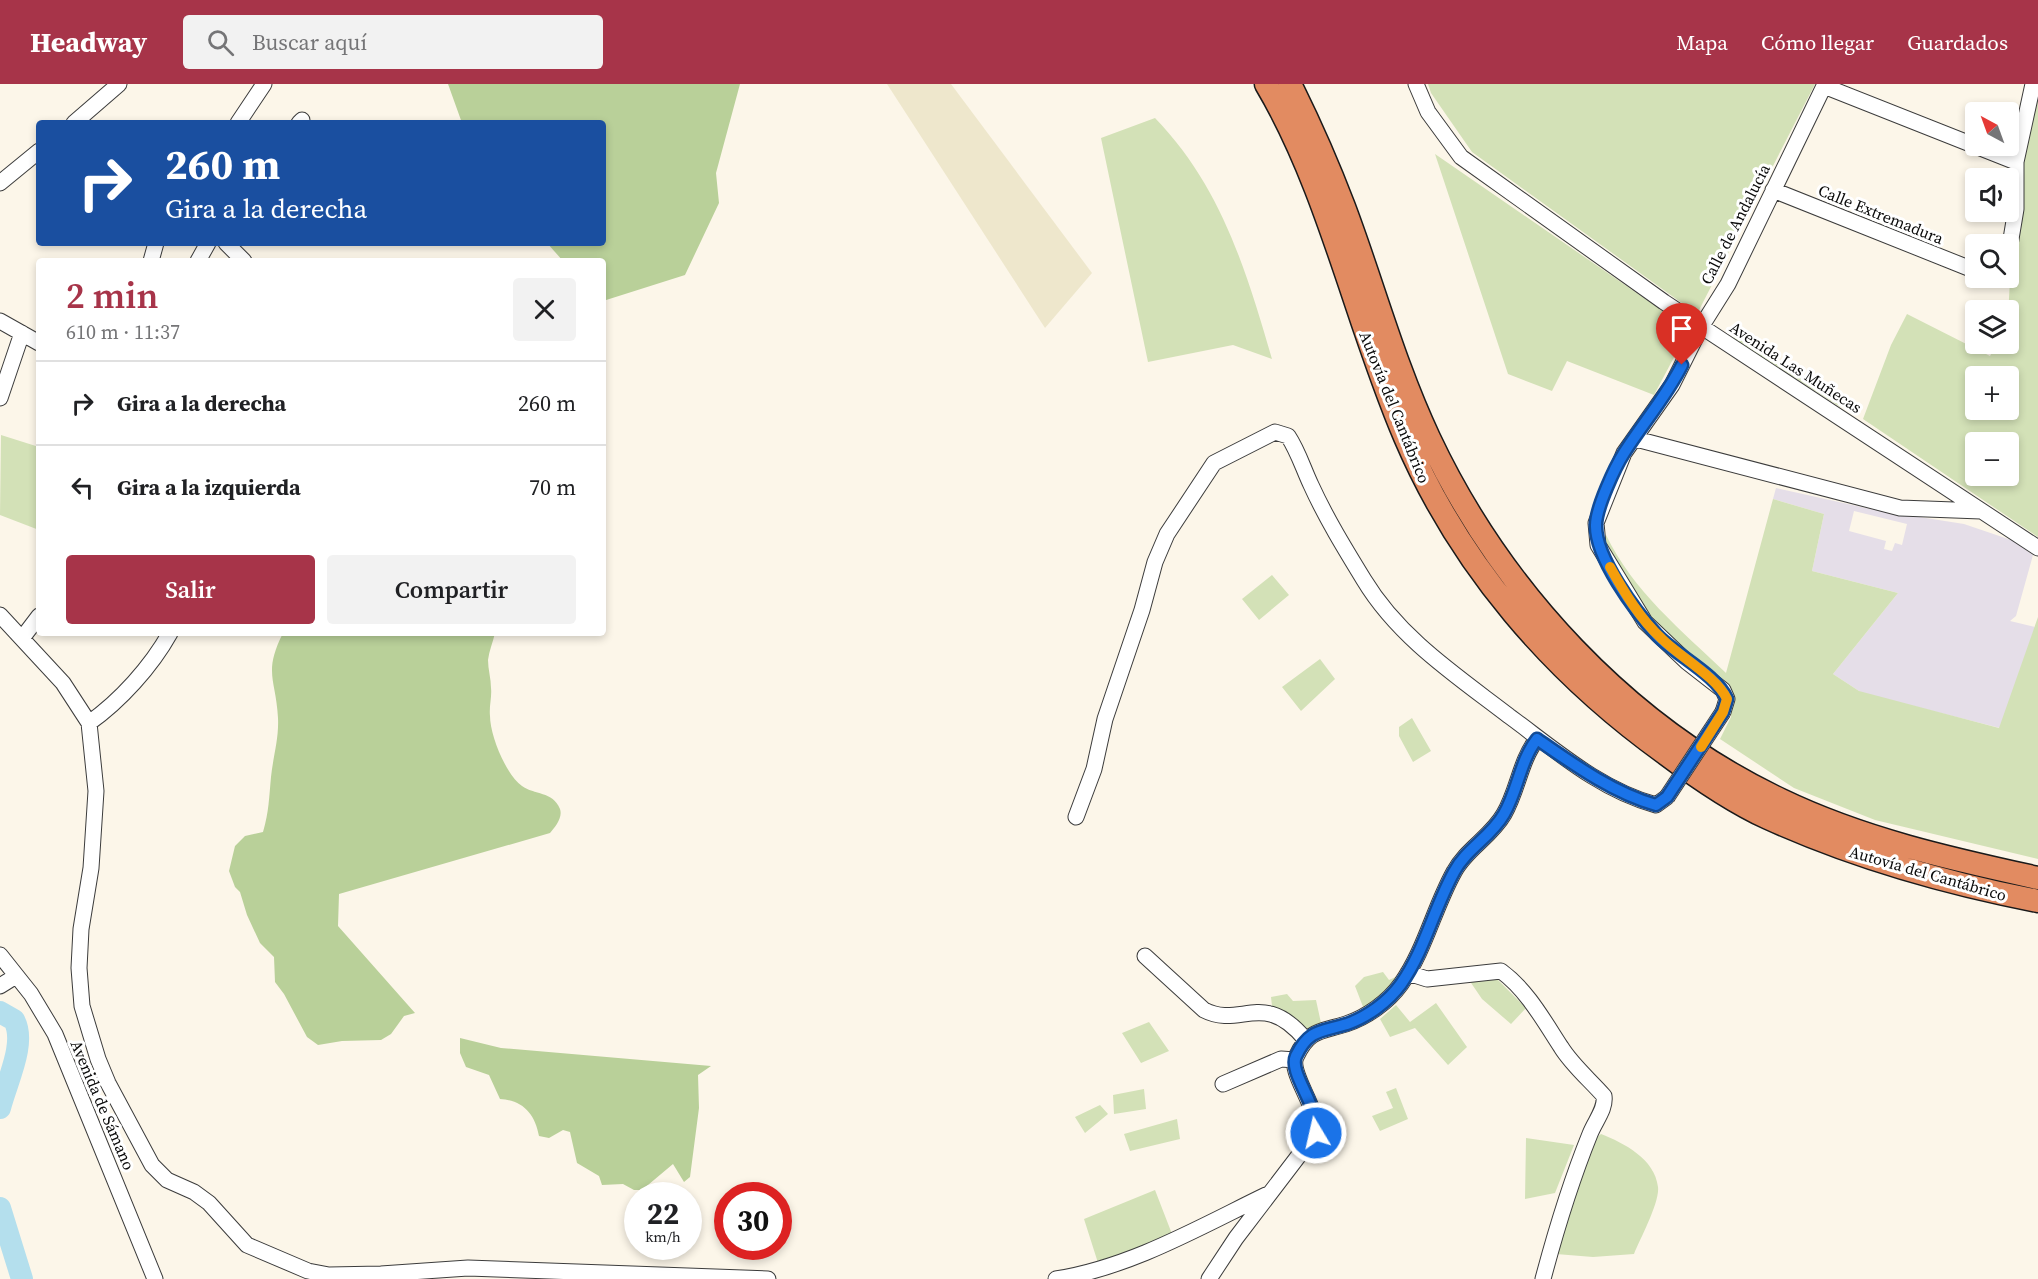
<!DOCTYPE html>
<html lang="es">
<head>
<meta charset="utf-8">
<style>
  :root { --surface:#fff; --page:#f2f2f2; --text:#202124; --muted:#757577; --line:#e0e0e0; --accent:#a73449 }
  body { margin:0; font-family:"Source Serif 4",serif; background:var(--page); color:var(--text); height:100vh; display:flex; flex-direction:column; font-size:22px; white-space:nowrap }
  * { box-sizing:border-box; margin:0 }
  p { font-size:20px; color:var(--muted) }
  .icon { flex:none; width:33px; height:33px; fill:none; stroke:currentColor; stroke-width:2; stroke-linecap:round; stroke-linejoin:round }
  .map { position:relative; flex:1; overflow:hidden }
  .side { position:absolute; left:36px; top:174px; width:570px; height:378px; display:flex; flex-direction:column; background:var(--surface); border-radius:6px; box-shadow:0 3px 9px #0003 }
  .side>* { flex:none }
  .guide { position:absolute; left:36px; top:36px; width:570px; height:126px; border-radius:6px; box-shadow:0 3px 9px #0003; background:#1a4fa0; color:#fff; overflow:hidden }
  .needle { width:39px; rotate:319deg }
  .controls { position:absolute; left:1965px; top:18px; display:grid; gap:12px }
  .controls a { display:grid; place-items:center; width:54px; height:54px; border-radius:6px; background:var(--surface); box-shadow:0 3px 9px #0003; font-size:30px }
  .speed { position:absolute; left:624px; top:1098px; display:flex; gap:12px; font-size:30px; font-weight:700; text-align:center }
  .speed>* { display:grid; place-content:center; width:78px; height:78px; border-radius:50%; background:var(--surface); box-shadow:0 3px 9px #0003; line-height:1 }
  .speed small { font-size:15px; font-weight:400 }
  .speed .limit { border:9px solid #d22; background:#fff; color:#111 }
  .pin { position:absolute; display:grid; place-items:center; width:51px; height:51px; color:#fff; margin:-62px -26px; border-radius:50% 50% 50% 0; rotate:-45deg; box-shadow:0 0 6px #0007 }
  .pin .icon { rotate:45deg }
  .me { position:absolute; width:66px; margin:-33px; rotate:351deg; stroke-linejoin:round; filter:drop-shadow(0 0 4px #0008) }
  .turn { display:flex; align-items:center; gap:21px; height:126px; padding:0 30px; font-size:27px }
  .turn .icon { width:78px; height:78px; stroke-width:2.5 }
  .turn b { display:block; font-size:42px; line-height:51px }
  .round { display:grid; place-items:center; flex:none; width:63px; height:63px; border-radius:6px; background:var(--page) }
  .overview { display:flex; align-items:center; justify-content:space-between; height:102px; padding:0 30px }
  h1 { font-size:36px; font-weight:600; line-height:45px; color:var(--accent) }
  .button { display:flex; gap:12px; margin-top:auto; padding:12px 30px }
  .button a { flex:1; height:69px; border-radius:6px; background:var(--accent); color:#fff; font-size:24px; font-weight:600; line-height:69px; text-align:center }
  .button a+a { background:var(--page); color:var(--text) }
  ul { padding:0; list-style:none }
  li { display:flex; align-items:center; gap:18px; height:84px; padding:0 30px; border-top:2px solid var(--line) }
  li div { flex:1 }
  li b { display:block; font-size:22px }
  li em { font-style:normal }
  header { display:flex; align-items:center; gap:36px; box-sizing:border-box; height:84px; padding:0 30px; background:var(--accent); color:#fff }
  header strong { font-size:28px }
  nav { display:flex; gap:33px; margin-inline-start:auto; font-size:21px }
  .search { width:420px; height:54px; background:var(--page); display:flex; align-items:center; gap:15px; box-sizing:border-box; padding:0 21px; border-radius:6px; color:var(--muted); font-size:22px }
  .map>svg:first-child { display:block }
  .industrial { fill:#e5dee8; fill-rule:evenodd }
  .farmland { fill:#eee7cc }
  .green { fill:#d3e1b7; fill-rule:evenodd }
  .forest { fill:#b9d099 }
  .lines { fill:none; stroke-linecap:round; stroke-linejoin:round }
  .river { stroke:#b4dfed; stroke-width:22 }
  .minor-casing { stroke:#3c3c3c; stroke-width:17 }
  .highway-casing { stroke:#1a1a1a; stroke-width:25 }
  .minor { stroke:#fff; stroke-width:15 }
  .highway { stroke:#e28b61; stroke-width:22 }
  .minor-bridge-casing { stroke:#3c3c3c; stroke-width:17; stroke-linecap:butt }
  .minor-bridge { stroke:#fff; stroke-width:15 }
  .route-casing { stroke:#114b97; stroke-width:15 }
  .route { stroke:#1a73e8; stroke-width:10 }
  .slow { stroke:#f59e0b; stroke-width:10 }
  .labels { text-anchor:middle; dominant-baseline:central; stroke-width:6; stroke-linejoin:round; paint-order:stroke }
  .street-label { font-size:16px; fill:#090909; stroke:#fff }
</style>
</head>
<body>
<header>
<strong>Headway</strong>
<div class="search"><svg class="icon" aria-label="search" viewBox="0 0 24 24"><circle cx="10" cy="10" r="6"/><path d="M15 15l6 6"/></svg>Buscar aquí</div>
<nav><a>Mapa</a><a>Cómo llegar</a><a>Guardados</a></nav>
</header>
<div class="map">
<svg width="2038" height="1195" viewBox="0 0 2038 1195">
  <rect width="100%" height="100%" fill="#fcf6e9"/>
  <!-- industrial -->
  <path class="industrial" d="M 1776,404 L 1875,426 L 1964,440 L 2014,457 L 2033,471 L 2016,532 L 2010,537 L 2035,543 L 2000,644 L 1862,609 L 1833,590 L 1898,509 L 1812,487 L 1824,430 L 1773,415 ZM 1854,427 L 1907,440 L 1902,461 L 1895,459 L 1892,467 L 1884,465 L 1886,457 L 1849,447 Z"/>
  <!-- farmland -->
  <path class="farmland" d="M 887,0 L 951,0 L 1092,189 L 1045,244 Z"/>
  <!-- green -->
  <path class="green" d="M 1428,0 L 1815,0 L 1697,230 L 1472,68 L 1431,9 Z
    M 2038,4 L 2038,453 L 1863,335 L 1891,261 L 1907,230 L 1990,272 L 1996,260 L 2008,260 C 2008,177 2018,87 2038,4 ZM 1976,292 L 2008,292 L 2008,326 L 1976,326 ZM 1976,358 L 2008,358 L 2008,392 L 1976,392 Z
    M 1155,34 C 1221,102 1246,186 1272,275 L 1233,261 L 1148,278 L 1101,54 Z
    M 1435,70 L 1689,245 L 1654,311 L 1567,277 L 1552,307 L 1508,290 Z
    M 1736,250 L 1843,320 L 1840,323 L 1733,254 Z
    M 1,351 L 39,363 L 39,446 L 0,431 Z
    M 1773,415 L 1824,430 L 1812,487 L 1898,509 L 1833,590 L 1859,607 L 1999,644 L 2038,533 L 2038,775 L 1875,736 L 1794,704 L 1720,655 L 1731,633 L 1731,620 L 1648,534 L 1602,455 L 1606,451 C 1633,507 1681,546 1726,589 Z
    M 1272,491 L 1289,511 L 1259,536 L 1242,515 Z
    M 1320,575 L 1335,595 L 1301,627 L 1282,603 Z
    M 1412,634 L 1431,667 L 1413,678 L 1399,652 L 1399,643 Z
    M 1383,888 L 1389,896 L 1402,890 L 1365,928 L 1355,902 L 1364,893 Z
    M 1467,893 L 1495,893 L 1526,924 L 1511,940 L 1482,915 Z
    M 1287,910 L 1293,917 L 1316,916 L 1321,939 L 1313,945 L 1306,945 L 1272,922 L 1271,913 Z
    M 1436,919 L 1467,963 L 1448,981 L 1415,944 L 1390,953 L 1380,935 L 1396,921 L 1410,938 Z
    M 1149,938 L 1169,967 L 1141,979 L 1122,949 Z
    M 1396,1004 L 1408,1035 L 1380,1047 L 1372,1032 L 1393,1024 L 1386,1008 Z
    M 1144,1005 L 1146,1025 L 1114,1030 L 1113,1011 Z
    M 1100,1021 L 1108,1030 L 1085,1049 L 1075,1033 Z
    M 1177,1035 L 1180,1055 L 1130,1067 L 1124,1050 Z
    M 1601,1050 C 1624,1059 1655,1075 1658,1103 C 1660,1118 1640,1155 1634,1170 L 1593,1173 L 1556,1170 L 1591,1058 Z
    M 1526,1054 L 1574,1061 L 1555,1109 L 1525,1115 Z
    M 1155,1106 L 1172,1150 L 1099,1182 L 1084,1135 Z"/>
  <!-- forest -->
  <path class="forest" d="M 448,0 L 740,0 L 716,89 L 719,119 L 685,191 L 603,217 L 603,177 L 563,177 L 547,159 L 603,159 L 603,39 L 462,39 Z
    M 283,549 L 495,549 C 493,558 489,567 488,576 C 488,585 491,595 491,604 C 492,613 489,622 490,632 C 490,651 506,691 522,702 C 534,711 553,707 560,725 C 563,734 555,743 550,749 L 339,810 L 338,842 L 415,929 L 404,932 L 391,950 L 381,956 L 342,957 L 318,961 L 307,953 L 284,910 L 275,898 L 274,873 L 260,859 L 247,831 L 240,808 L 235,803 L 229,787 L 235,762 L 245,752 L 263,748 C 269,727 269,714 271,693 C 273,673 279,655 278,634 C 276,595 263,589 283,549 Z
    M 460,954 L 501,964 L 711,982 L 698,991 L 699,1024 L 690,1093 L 684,1098 L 673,1080 L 642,1106 L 634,1106 L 623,1100 L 602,1101 L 599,1092 L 577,1079 L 570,1048 L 563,1046 L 549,1054 L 539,1052 C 535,1030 523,1016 500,1015 L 489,991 L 466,983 L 460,969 Z"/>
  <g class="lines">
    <!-- river -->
    <path class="river" d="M 0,928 L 14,936 C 27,959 6,999 0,1024
      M 0,1124 L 22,1195"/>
    <!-- minor casing -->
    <g class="minor-casing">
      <path id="minor" d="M 1416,0 L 1428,28 L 1461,73 L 1664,218 L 2038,464
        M 1824,2 L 2016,78
        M 74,39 L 119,0
        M 238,39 L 264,0
        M 299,39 L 302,36
        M 0,99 L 39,67
        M 1773,106 L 1976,187
        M 226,159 L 244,177
        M 2008,173 L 2016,125 L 2016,78 L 2033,0
        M 151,177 L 156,159
        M 198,177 L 208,159
        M 0,237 L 39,259
        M 0,314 L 22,249
        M 1636,355 L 1900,424 L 1981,427
        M 0,531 L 63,599 L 89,639 L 96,707 L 91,784 L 81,845 L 79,884 L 82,922 L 98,975 L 108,999 L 152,1081 L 167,1096 L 194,1108 L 209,1119 L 247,1161 L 308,1187 L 329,1191 L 381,1190 L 468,1184 L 768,1195
        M 23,553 L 39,532
        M 1723,628 L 1727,615 L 1723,606 L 1687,578 L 1645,538 L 1598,461 L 1596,439 L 1624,369 L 1672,301 L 1701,243 L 1728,200 L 1825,0
        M 89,639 C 120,617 151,583 170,549
        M 1076,733 L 1094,685 L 1105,635 L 1142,526 L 1155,478 L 1167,450 L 1214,379 L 1275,348 L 1288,352 C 1298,367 1303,384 1311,401 C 1326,434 1345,465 1364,496 C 1399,554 1457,592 1509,632 C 1554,665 1600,706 1656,721 L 1667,713
        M 0,871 L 31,910 L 55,950 L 155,1195
        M 1145,872 L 1204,926 C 1241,945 1263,905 1305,955
        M 1408,889 L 1427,895 L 1501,887 C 1527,906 1544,937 1561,963 C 1572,981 1590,996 1604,1012 C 1606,1025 1595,1037 1590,1050 C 1571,1097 1556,1146 1543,1195
        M 0,902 L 16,892
        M 1223,1000 L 1281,975 L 1295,976
        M 1056,1195 C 1131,1183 1198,1144 1266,1111
        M 1209,1195 L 1236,1154 L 1316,1049 C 1319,1023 1288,989 1296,973 C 1309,945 1321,948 1346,940 C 1367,933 1388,918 1401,900 C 1425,866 1434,824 1454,788 C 1466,765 1491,753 1504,730 C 1518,706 1520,677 1537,655"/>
    </g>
    <!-- highway casing -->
    <g class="highway-casing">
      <path id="highway" d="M 1266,0 C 1329,106 1356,239 1405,353 C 1460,482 1553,589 1666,670 C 1698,694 1731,717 1768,734 C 1854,773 1945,799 2038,817
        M 1290,0 C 1310,40 1328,81 1344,123 C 1373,200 1394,280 1429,354 C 1501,507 1627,643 1781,716 C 1862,755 1951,775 2038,794"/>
    </g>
    <!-- minor -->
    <use href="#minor" class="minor"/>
    <!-- highway -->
    <use href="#highway" class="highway"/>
    <!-- minor-bridge casing -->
    <g class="minor-bridge-casing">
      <path id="minor-bridge" d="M 1667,713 L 1723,628"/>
    </g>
    <!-- minor-bridge -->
    <use href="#minor-bridge" class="minor-bridge"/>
  </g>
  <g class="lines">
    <!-- route casing -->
    <g class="route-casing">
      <path id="route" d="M 1316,1049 C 1320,1023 1288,989 1296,972 C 1309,945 1321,948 1347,940 C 1367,933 1388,918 1401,900 C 1425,866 1434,824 1454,788 C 1466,765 1491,753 1504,730 C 1518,706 1520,677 1537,655 C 1573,680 1613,709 1656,721 L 1667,713 L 1723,628 L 1727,615 C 1716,590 1677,572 1657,551 C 1635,527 1595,473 1596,441 C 1596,424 1615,383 1624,369 C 1643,339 1666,313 1682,281"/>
    </g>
    <!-- route -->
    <use href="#route" class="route"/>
    <!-- slow -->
    <path class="slow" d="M 1610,483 C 1624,508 1640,535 1662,555 C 1680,573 1717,593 1727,615 L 1723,628 L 1701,663"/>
  </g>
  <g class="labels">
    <!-- street labels -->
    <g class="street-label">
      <text transform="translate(1881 130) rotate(22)">Calle Extremadura</text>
      <text transform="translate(1735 140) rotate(-63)">Calle de Andalucía</text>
      <text transform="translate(1796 283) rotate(33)">Avenida Las Muñecas</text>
      <text transform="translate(1395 323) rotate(68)">Autovía del Cantábrico</text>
      <text transform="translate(1928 789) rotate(16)">Autovía del Cantábrico</text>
      <text transform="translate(103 1021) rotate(67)">Avenida de Sámano</text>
    </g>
  </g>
</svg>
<div class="controls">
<a><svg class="needle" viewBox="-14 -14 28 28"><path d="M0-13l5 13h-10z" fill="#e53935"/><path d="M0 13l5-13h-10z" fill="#757577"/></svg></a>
<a><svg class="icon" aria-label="sound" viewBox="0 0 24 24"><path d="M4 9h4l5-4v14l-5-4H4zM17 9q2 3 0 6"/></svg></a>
<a><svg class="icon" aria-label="search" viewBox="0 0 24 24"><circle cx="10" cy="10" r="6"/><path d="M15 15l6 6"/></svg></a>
<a><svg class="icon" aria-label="layers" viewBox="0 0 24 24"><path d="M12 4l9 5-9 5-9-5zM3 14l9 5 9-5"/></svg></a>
<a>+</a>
<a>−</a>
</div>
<div class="speed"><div>22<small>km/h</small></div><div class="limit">30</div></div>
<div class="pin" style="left:1682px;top:281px;background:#d93025"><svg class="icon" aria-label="arrive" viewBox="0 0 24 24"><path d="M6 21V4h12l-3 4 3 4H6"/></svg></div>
<svg class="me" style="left:1316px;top:1049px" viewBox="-20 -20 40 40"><circle r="17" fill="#1a73e8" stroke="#fff" stroke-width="3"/><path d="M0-11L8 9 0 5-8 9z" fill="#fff"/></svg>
<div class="guide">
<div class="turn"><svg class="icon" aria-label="right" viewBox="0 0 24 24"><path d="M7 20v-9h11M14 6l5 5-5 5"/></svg><div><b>260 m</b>Gira a la derecha</div></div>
</div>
<section class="side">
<div class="overview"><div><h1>2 min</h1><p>610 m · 11:37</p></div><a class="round"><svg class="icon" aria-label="close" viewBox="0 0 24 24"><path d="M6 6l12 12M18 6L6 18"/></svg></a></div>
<ul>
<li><svg class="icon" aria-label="right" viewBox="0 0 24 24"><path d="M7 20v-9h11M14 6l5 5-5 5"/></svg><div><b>Gira a la derecha</b></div><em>260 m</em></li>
<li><svg class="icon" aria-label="left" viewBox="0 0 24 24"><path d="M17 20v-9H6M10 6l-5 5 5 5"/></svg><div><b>Gira a la izquierda</b></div><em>70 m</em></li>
</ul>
<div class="button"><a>Salir</a><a>Compartir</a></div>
</section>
</div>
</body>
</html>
